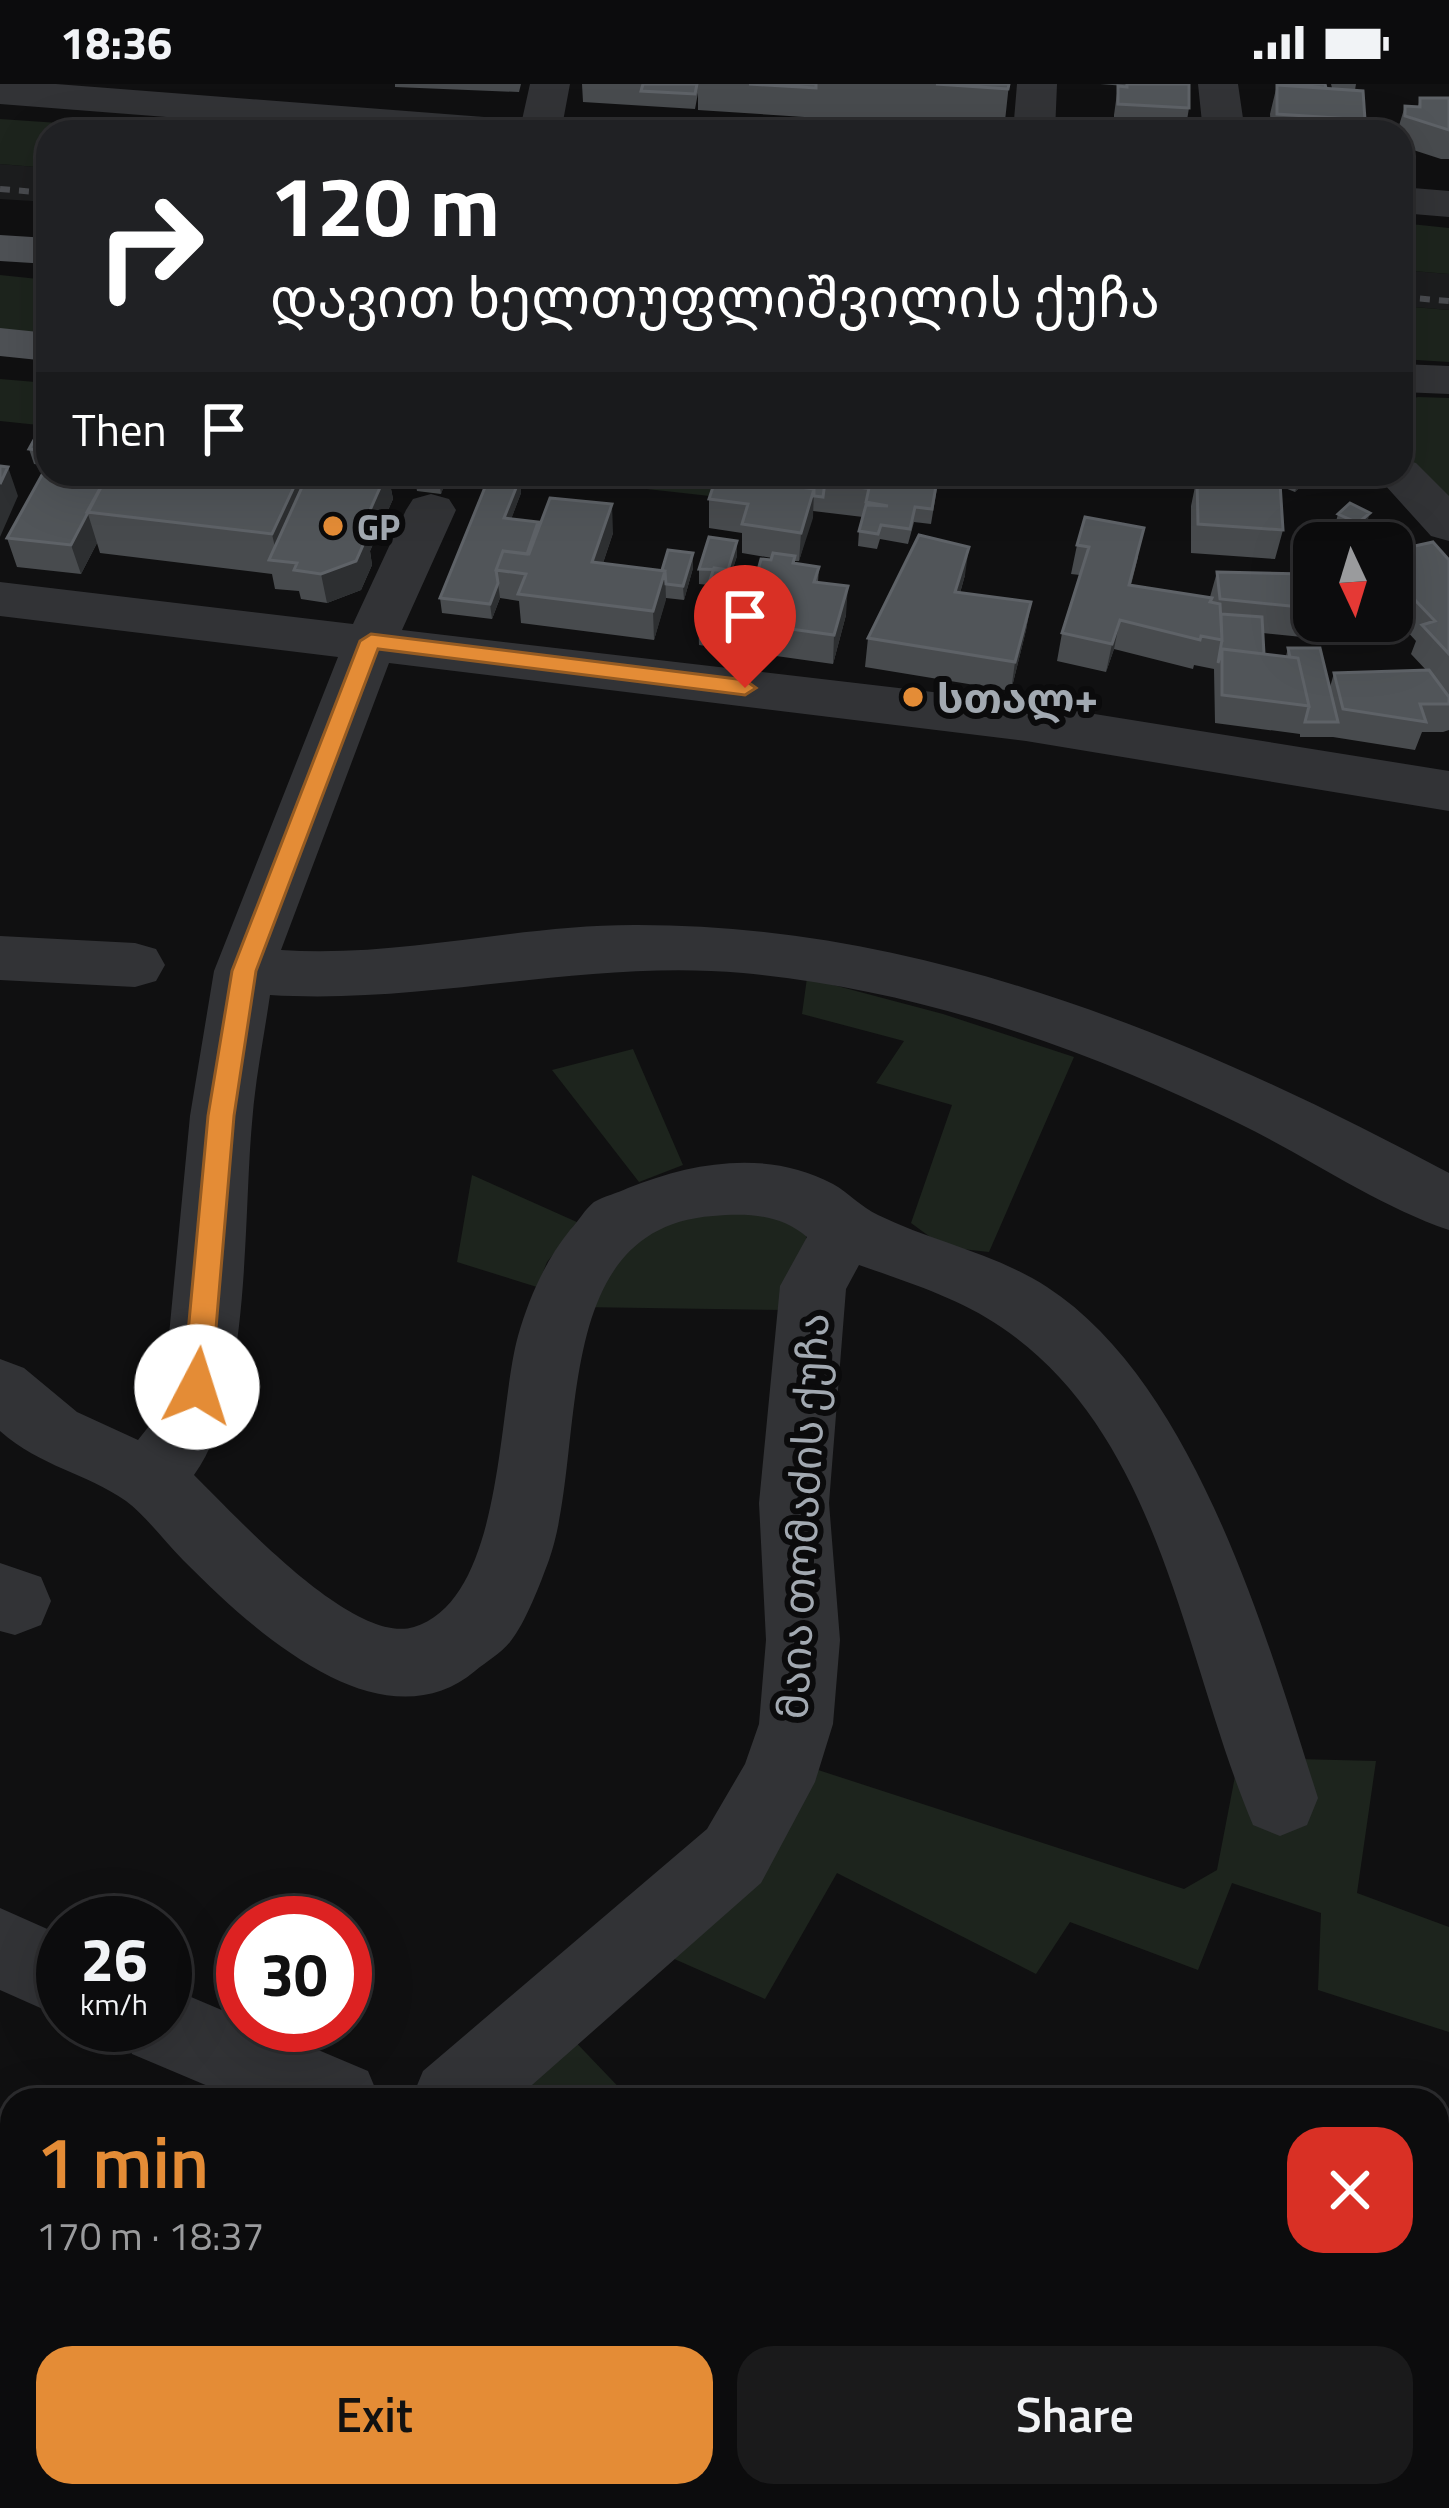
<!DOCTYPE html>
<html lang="en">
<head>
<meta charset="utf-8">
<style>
  :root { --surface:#0c0c0d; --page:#1a1a1b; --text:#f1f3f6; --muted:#9a9b9d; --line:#2c2c2e; --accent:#e48c36 }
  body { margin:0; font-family:"Titillium Web","Noto Sans Georgian",sans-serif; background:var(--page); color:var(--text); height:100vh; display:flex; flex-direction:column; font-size:45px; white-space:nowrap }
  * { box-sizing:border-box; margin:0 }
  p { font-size:39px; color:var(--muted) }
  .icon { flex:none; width:66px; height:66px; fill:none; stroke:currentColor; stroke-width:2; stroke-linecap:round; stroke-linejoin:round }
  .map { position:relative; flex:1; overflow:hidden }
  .sheet { position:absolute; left:0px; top:2004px; width:1449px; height:420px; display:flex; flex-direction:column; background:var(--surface); border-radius:36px 36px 0 0; box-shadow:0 12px 48px #0002,0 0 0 3px var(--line) }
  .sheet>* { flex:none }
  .hud { position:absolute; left:36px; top:36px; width:1377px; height:366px; border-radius:36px; box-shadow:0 12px 48px #0002,0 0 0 3px var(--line); background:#202124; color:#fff; overflow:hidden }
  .needle { width:78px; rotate:176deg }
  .controls { position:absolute; left:1293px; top:438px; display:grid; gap:24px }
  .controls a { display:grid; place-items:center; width:120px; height:120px; border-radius:24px; background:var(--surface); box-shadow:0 12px 48px #0002,0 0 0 3px var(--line); font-size:60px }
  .speed { position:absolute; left:36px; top:1812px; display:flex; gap:24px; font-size:60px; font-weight:700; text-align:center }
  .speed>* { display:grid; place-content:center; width:156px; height:156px; border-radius:50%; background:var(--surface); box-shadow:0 12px 48px #0002,0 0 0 3px var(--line); line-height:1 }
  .speed small { font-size:30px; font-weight:400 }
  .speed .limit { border:18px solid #d22; background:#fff; color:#111 }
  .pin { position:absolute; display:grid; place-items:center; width:102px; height:102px; color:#fff; margin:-123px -51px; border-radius:50% 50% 50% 0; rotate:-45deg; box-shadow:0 0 12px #0007 }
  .pin .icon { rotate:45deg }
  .me { position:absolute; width:132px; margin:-66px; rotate:5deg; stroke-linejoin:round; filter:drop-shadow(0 0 9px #0008) }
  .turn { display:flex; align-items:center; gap:42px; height:252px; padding:0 36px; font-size:54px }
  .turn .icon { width:156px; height:156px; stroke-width:2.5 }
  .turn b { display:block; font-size:84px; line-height:102px }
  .then { display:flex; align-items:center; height:114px; padding:0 36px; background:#0003; gap:24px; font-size:45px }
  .round { display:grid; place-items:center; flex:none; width:126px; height:126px; border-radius:36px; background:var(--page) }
  .head { display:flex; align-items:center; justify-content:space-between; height:204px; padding:0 36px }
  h1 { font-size:72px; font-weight:600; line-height:90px; color:var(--accent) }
  .primary-button { display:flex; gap:24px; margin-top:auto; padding:24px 36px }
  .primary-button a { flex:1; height:138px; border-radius:36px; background:var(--accent); color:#111; font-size:48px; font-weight:600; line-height:138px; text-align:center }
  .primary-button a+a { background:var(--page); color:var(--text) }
  .status { display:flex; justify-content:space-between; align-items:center; height:84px; padding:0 60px; background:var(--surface); direction:ltr }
  .status svg { height:33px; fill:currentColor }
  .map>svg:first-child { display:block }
  .built { fill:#1c1d1e }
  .green { fill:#1d241d }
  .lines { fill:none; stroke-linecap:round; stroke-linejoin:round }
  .minor { fill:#323336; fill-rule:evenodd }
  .major { fill:#4e5155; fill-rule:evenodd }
  .rail { stroke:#494b4f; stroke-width:6; stroke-dasharray:10 9; stroke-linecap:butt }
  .wall { fill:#484b4e }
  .shaded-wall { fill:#2d2f31 }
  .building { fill:#515559; stroke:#5e6267; stroke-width:3 }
  .route { fill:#e48c36; stroke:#945b23; stroke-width:3 }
  .poi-dot { fill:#e48c36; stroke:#0b0b0c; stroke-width:4.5 }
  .labels { text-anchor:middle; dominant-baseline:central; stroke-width:12; stroke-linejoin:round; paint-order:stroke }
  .far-poi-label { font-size:36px; font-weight:bold; fill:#a2a9b1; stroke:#0b0b0c; text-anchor:start }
  .poi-label { font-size:42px; font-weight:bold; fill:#a2a9b1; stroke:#0b0b0c; text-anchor:start }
  .street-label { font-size:42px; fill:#a2a9b1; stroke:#0b0b0c }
</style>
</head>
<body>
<div class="status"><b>18:36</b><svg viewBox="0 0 49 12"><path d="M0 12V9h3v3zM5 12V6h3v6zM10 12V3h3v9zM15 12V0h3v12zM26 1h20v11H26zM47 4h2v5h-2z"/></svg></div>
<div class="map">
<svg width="1449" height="2424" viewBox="0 0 1449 2424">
  <rect width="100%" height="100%" fill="#101011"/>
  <!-- built -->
  <path class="built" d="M 0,80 L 48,84 L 48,118 L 0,115 Z
    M 1401,186 L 1449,190 L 1449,226 L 1401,222 Z"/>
  <!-- green -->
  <path class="green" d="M 0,35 L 191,48 L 48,48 L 48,84 L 0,80 Z
    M 1401,139 L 1449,144 L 1449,190 L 1401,186 Z
    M 0,191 L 48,196 L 48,251 L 0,246 Z
    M 1401,222 L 1449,226 L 1449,278 L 1401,275 Z
    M 0,295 L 48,299 L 48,342 L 0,337 Z
    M 1418,313 L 1449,314 L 1449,424 L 1401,381 L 1401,317 Z
    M 511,390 L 778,390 L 768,426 L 710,412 Z
    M 807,894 L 943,930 L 1074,973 L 989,1168 L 944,1163 L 911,1139 L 952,1021 L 876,999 L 904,957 L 802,930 Z
    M 633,965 L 683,1081 L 639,1098 L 552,986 Z
    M 472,1091 L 579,1139 L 547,1178 L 537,1203 L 457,1178 Z
    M 694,1127 L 782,1130 L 806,1146 L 807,1175 L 788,1226 L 580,1223 L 635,1141 Z
    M 1242,1656 L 1297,1675 L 1376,1677 L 1357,1809 L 1449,1843 L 1449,1948 L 1318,1906 L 1321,1829 L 1232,1799 L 1198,1886 L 1070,1838 L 1036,1890 L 837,1789 L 765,1915 L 663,1870 L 812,1684 L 1184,1805 L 1217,1786 Z
    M 565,1947 L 631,2016 L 488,2016 Z"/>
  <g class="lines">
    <!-- minor -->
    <path class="minor" d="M 0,0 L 56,0 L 522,36 L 530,0 L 570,0 L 561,48 L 357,48 L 0,20 Z
      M 1017,0 L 1057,0 L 1055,48 L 1013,48 Z
      M 1198,0 L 1238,0 L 1245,48 L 1203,48 Z
      M 1401,103 L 1449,107 L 1449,133 L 1401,129 Z
      M 1401,280 L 1449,282 L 1449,310 L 1401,308 Z
      M 1401,375 L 1416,379 L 1449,412 L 1449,457 L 1431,452 L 1375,390 L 1401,390 Z
      M 431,410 L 449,415 L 456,426 L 402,546 L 1026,619 L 1449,687 L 1449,727 L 1026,657 L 389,579 L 281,866 C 400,874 515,841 634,841 C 925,840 1196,954 1449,1089 L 1449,1146 C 1376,1121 1308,1073 1238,1039 C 1083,963 916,905 743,889 C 583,875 429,921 270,911 C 264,953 255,996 252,1039 C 243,1138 251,1313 194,1391 C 235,1431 353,1562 414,1543 C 504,1515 497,1328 518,1252 C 529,1214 545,1177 570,1146 C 578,1138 585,1125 594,1118 C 604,1112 618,1109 628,1104 C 693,1078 767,1065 833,1100 C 849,1109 861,1123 878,1131 C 933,1158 995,1169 1047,1203 C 1195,1299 1267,1554 1318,1714 L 1307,1741 L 1280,1752 L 1253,1741 C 1183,1576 1163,1353 1001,1243 C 959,1214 907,1198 859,1181 L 846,1205 L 829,1419 L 840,1556 L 833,1640 L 815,1698 L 761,1799 L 515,2016 L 411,2016 L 423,1987 L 707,1745 L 745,1680 L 759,1640 L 766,1556 L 759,1419 L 780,1202 L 807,1153 C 780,1130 748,1129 713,1132 C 546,1144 588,1365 549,1476 C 540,1500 526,1538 510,1558 C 501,1569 486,1578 475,1587 C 433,1623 379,1617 331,1593 C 274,1564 228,1521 183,1476 C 164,1457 147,1433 126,1417 C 86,1389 41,1383 0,1347 L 0,1275 L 24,1284 L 77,1328 L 138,1356 L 153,1337 L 164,1303 L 190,1032 L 214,887 L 338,573 L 0,532 L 0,498 L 353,540 L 406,426 L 413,415 Z
      M 0,852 L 135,859 L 156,865 L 165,881 L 156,897 L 135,903 L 0,896 Z
      M 0,1479 L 41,1493 L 51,1517 L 41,1541 L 15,1551 L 0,1547 Z
      M 0,1824 L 63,1852 L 63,1934 L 0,1906 Z
      M 165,1902 L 243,1935 L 243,1941 L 259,1941 L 368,1987 L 380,2016 L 241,2016 L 132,1970 L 120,1941 L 165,1941 Z
      M 17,2412 L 115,2412 L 110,2424 L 12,2424 Z
      M 594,2412 L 701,2412 L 696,2424 L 589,2424 Z"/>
    <!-- major -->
    <path class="major" d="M 0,151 L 48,154 L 48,180 L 0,177 Z
      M 0,244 L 48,249 L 48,277 L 0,272 Z"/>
    <!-- rail -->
    <path class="rail" d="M 0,105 L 48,109
      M 1401,213 L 1449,217"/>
  </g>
  <!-- wall -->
  <path class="wall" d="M 395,0 L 521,0 L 519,8 L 395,3 Z
    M 582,0 L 1009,0 L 1004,46 L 698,26 L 698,9 L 695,25 L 583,18 Z
    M 1100,0 L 1189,0 L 1189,24 L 1185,48 L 1114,48 L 1114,31 L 1118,2 L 1125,2 Z
    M 1325,0 L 1326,4 L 1332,4 L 1331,0 L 1356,0 L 1355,6 L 1365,36 L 1362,48 L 1271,48 L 1270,30 L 1277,1 Z
    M 1420,14 L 1449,14 L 1449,75 L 1441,75 L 1401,62 L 1401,48 L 1397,48 L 1405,22 L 1418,23 Z
    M 48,332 L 48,390 L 307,392 L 308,390 L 388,390 L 393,415 L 370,467 L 372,481 L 361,506 L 327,519 L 301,515 L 299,507 L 275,505 L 272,490 L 100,469 L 97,459 L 81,490 L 17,483 L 7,454 L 47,382 L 34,380 L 29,365 Z
    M 414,390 L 448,390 L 441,410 L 417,407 Z
    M 781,390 L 937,404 L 931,440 L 914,438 L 908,460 L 880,455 L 877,465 L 858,462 L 859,447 L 863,433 L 813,427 L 799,477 L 795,477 L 794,479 L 819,483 L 818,498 L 846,531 L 833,580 L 699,561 L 698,532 L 709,501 L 699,500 L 699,485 L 737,472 L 732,487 L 757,490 L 772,474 L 742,469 L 742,449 L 709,444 L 709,415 L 778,400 Z
    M 1263,390 L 1313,390 L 1295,408 L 1280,402 L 1283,446 L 1275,475 L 1191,469 L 1191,422 L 1197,393 L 1273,398 L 1262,393 Z
    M 520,394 L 521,409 L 511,435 L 538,438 L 539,443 L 613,449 L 603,479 L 662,486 L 693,469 L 693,484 L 684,516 L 666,514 L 654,556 L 521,539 L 519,517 L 500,514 L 492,535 L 442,529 L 440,514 Z
    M 1338,430 L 1365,444 L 1353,454 L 1334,445 Z
    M 1077,461 L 1138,473 L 1131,501 L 1210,513 L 1217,488 L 1296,490 L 1298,485 L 1305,485 L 1303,479 L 1308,465 L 1314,464 L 1314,523 L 1311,523 L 1302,553 L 1263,549 L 1264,570 L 1286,572 L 1288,564 L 1330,603 L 1334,589 L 1427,587 L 1411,570 L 1416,557 L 1392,531 L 1392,467 L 1449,476 L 1449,646 L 1443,648 L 1422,648 L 1415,666 L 1333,653 L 1300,653 L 1300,650 L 1215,639 L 1214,585 L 1194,581 L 1193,585 L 1114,565 L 1106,588 L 1057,577 L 1062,549 L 1080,491 L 1071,490 Z
    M 965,491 L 960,509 L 1031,518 L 1026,546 L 1011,607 L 865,583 L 868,554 Z"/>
  <!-- shaded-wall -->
  <path class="shaded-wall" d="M 8,383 L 18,412 L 0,453 L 0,400 Z
    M 300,390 L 307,390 L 313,422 L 278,477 L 272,450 Z
    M 386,390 L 388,390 L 393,415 L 370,467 L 372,481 L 361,506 L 327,519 L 321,490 L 359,451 Z
    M 438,390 L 448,390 L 441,410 Z
    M 1302,390 L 1313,390 L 1295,408 L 1299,393 Z
    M 520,394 L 521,409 L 506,449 L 504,434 Z
    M 814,405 L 813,434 L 799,477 L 801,449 Z
    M 612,420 L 613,449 L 594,506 L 592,478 Z
    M 1370,429 L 1365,444 L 1353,454 L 1358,439 Z
    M 88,430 L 97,459 L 81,490 L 71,461 Z
    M 737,457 L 737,472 L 727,503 L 727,489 Z
    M 969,463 L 965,491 L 952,537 L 955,508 Z
    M 693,469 L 693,484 L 684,516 L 683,502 Z
    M 665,487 L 666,516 L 654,556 L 653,527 Z
    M 498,499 L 500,514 L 492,535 L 490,520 Z
    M 848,502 L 846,531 L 833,580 L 834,551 Z
    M 1031,518 L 1026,546 L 1011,607 L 1015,578 Z
    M 1120,536 L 1114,565 L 1106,588 L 1112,560 Z"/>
  <!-- building -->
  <path class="building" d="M 643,0 L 697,0 L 695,10 L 641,7 Z
    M 749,0 L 816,0 L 816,4 Z
    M 936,0 L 1009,0 L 1008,5 Z
    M 1127,0 L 1189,0 L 1189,24 L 1118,20 L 1118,2 L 1127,3 Z
    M 1286,0 L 1325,0 L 1326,4 L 1286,1 Z
    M 1277,1 L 1363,7 L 1365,36 L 1277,30 Z
    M 1420,14 L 1449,14 L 1449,46 L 1405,32 L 1405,22 L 1420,23 Z
    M 47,332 L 48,367 L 29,365 Z
    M 48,380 L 48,390 L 108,390 L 71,461 L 7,454 Z
    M 0,382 L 8,383 L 0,400 Z
    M 108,390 L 300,390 L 272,450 L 87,428 Z
    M 308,390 L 386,390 L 359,451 L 367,452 L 356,477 L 321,490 L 294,486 L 297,479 L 269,476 Z
    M 781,390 L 826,390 L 823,413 L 814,412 L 814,405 L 778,400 Z
    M 826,390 L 870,390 L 867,404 L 824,399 Z
    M 872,390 L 938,390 L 932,425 L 915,423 L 910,445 L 881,441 L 878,450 L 859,447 L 866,421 L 888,422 L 866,418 Z
    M 490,391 L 520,394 L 504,434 L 538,438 L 527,470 L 503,467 L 496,486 L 498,499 L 490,520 L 440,514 Z
    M 717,391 L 814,405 L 801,449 L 742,440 L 748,420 L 709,415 Z
    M 1197,393 L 1280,399 L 1283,446 L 1198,440 Z
    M 550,414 L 612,420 L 592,478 L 665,487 L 653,527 L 518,510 L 526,490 L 496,486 L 503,467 L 529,470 Z
    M 1350,419 L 1370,429 L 1358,439 L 1338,430 Z
    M 1085,433 L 1144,444 L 1129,501 L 1212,514 L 1210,518 L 1220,520 L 1222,556 L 1201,552 L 1200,556 L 1120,536 L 1112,560 L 1062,549 L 1089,463 L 1077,461 Z
    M 919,451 L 969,463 L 955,508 L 1031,518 L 1015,578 L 868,554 Z
    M 709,453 L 737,457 L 728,486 L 699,485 Z
    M 1433,458 L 1449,476 L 1449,570 L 1422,541 L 1435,537 L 1392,492 L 1392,467 Z
    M 1314,464 L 1314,482 L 1308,465 Z
    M 668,466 L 693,469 L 683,502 L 666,500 L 665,487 L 662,486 Z
    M 773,469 L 795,472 L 793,479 L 819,483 L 814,498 L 848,502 L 834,551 L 698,532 L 714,484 L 757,490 L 761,475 L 771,476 Z
    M 1298,485 L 1314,485 L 1314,508 L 1308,508 L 1305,490 L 1299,490 Z
    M 1217,488 L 1305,490 L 1311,524 L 1220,515 Z
    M 1221,530 L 1262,533 L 1264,570 L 1222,565 L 1218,579 L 1222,556 Z
    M 1288,564 L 1320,564 L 1338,638 L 1305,638 L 1309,622 L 1298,574 L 1290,573 Z
    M 1222,565 L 1298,574 L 1309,622 L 1222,611 Z
    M 1429,586 L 1449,613 L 1449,620 L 1420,620 L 1426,638 L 1343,625 L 1334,589 Z"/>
  <!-- route -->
  <path class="route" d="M 371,550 L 745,596 L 756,604 L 745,611 L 378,565 L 256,887 L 234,1032 L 211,1303 L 207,1312 L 187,1312 L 183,1303 L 208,1032 L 232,887 L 360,557 Z"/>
  <!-- markers -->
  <g class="poi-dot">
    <circle cx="333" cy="442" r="12"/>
    <circle cx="913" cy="613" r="12"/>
  </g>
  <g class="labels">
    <!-- far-poi labels -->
    <g class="far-poi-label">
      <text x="357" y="442">GP</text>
    </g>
    <!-- poi labels -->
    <g class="poi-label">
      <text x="937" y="613">სთალ+</text>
    </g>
    <!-- street labels -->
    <g class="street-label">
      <text transform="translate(802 1432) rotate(-87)">მაია თომაძის ქუჩა</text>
    </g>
  </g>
</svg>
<div class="controls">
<a><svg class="needle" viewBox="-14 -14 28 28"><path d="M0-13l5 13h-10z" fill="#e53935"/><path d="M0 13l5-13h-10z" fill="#9a9b9d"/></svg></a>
</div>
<div class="speed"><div>26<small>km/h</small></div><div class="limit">30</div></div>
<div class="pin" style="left:745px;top:604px;background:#d93025"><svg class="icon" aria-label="arrive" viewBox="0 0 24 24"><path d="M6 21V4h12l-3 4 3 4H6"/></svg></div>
<svg class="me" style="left:197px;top:1303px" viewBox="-20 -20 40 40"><circle r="19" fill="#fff"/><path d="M0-13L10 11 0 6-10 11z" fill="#e48c36"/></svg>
<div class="hud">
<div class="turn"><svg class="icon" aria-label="right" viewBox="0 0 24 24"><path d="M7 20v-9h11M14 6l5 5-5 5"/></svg><div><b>120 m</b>დავით ხელთუფლიშვილის ქუჩა</div></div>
<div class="then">Then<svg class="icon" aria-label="arrive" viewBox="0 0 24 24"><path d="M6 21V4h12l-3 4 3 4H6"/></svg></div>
</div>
<section class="sheet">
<div class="head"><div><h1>1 min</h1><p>170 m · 18:37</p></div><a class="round" style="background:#d93025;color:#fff"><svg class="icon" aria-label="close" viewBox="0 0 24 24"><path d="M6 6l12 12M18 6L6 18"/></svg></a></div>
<div class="primary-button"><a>Exit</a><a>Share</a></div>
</section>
</div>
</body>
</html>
